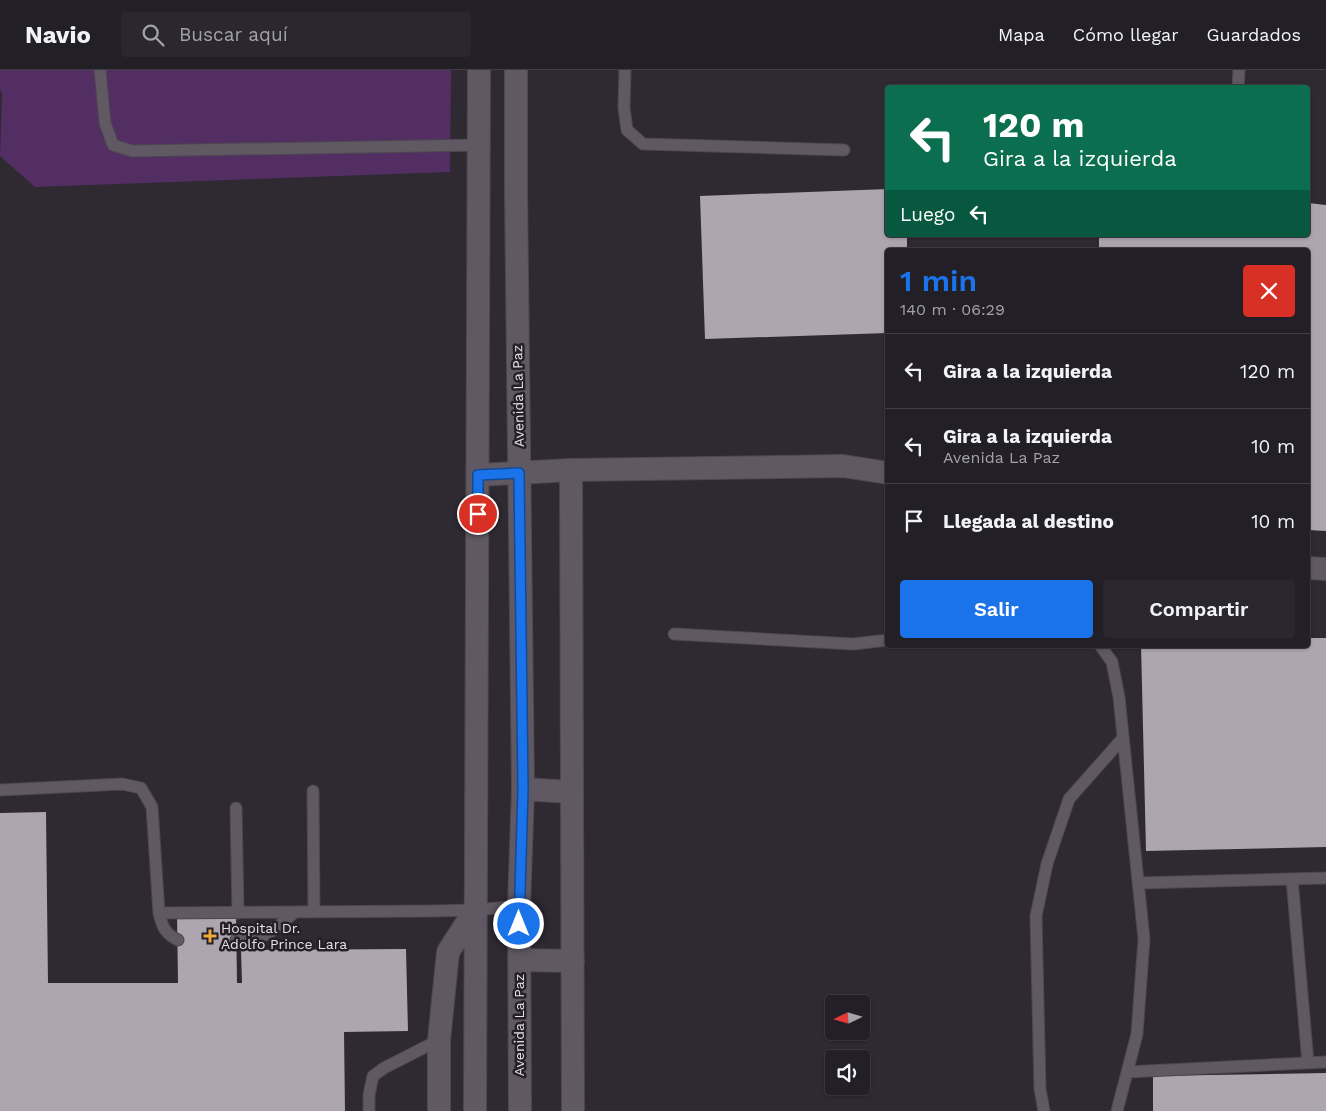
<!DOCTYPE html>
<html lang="es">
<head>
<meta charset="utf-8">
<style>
  :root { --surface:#231f26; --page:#2b272e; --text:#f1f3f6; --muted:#a3a2a7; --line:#403d43; --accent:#1a73e8 }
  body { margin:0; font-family:"Work Sans",sans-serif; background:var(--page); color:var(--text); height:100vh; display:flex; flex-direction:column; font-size:19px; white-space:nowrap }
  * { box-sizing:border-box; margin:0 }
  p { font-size:16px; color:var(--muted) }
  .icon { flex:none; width:28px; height:28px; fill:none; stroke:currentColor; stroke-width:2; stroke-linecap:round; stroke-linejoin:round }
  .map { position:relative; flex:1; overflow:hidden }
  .sheet { position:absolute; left:885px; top:178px; width:425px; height:400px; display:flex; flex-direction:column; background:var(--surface); border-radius:5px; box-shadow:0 1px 4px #0004,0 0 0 1px var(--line) }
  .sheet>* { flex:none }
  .hud { position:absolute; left:885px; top:15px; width:425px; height:152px; border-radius:5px; box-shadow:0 1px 4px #0004,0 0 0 1px var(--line); background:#0b6e4f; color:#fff; overflow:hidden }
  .needle { width:32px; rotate:265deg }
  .controls { position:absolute; left:825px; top:925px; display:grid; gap:10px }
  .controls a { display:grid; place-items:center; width:45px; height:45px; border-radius:5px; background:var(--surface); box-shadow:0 1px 4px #0004,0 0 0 1px var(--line); font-size:25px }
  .pin { position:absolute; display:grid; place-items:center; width:42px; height:42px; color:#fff; margin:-21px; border:2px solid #fff; border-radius:50%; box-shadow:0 1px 5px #0007 }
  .me { position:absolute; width:55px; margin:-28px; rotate:0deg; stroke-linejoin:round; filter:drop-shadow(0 0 4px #0008) }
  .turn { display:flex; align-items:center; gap:18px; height:105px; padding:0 15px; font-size:22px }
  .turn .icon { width:65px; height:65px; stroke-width:2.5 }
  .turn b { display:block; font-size:35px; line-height:42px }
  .then { display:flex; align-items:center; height:48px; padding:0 15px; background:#0003; gap:10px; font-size:19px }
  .round { display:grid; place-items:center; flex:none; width:52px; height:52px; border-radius:5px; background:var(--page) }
  .overview { display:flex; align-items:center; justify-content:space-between; height:85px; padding:0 15px }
  h1 { font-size:30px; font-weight:600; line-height:38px; color:var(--accent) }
  .button { display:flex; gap:10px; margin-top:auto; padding:10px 15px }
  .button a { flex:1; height:58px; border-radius:5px; background:var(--accent); color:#fff; font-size:20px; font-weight:600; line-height:58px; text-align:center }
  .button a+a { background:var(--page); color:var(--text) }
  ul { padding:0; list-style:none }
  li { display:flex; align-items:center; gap:15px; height:75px; padding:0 15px; border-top:1px solid var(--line) }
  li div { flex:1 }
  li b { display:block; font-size:19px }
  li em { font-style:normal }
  header { display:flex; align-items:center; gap:30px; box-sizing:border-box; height:70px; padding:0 25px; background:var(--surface); border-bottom:1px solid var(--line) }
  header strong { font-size:24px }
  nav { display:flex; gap:28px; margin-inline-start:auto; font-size:18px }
  .search { width:350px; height:45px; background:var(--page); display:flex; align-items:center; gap:12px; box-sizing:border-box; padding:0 18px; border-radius:5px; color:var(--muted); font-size:19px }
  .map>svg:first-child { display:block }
  .green { fill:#532e63 }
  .building { fill:#ada5b0 }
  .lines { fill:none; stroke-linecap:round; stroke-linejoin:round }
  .service-casing { stroke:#4c484f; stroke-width:13 }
  .minor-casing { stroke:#4c484f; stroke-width:24 }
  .service { stroke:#605963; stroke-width:11 }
  .minor { stroke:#605963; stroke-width:22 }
  .route-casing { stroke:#114b97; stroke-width:12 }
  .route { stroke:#1a73e8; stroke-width:9 }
  .poi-dot { fill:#eca93a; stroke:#251f28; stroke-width:2 }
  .labels { text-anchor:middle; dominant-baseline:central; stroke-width:5; stroke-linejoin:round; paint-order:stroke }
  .street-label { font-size:14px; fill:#e4e0e6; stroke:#251f28 }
  .poi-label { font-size:14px; fill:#e4e0e6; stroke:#251f28; text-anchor:start }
</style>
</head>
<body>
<header>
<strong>Navio</strong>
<div class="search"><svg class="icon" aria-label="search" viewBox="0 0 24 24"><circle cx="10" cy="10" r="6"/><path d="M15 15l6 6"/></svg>Buscar aquí</div>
<nav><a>Mapa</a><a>Cómo llegar</a><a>Guardados</a></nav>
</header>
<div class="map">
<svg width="1326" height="1041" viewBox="0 0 1326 1041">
  <rect width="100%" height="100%" fill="#2f2932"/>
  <!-- green -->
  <path class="green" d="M 0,0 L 451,0 L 450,102 L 35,117 L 0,86 L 2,24 L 0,20 Z"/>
  <!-- building -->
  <path class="building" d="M 888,119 L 888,165 L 907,165 L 907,180 L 888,180 L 888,263 L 705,269 L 700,126 Z
    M 1308,133 L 1326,135 L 1326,461 L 1308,460 L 1308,180 L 1099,180 L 1099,165 L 1308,165 Z
    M 1308,568 L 1326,568 L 1326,777 L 1146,781 L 1141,575 L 1308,575 Z
    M 46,742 L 48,913 L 178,913 L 177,845 L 236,844 L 237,913 L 242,913 L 241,880 L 406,879 L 408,961 L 344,962 L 345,1041 L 0,1041 L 0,743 Z
    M 1326,1003 L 1326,1041 L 1153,1041 L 1153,1006 Z"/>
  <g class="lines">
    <!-- service casing -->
    <g class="service-casing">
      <path id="service" d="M 100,0 L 105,53 L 113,75 L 132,81 L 479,75
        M 625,0 L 624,38 L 627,60 L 643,74 L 844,80
        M 1238,18 L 1239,0
        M 674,564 L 853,574 L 888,570
        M 1100,575 L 1112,592 L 1119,627 L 1144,869 L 1137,964 L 1117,1041
        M 0,720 L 122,714 L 141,718 L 152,737 L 159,843 L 433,841 L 475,840 L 519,836
        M 313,721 L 314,842
        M 236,738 L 238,843
        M 1292,809 L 1308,993
        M 1138,813 L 1326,808
        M 159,843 C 162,856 165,864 178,870
        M 236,870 C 268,869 271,862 295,842
        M 1127,1002 L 1326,992
        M 369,1041 L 369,1025 L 373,1006 L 384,998 L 439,970
        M 1044,1041 L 1040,1019 L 1036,846 L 1047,794 L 1069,729 L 1123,668"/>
    </g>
    <!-- minor casing -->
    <g class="minor-casing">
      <path id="minor" d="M 516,0 L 516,121 L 523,719 L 519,836 L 520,1041
        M 571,400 L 573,1041
        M 478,405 L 571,400 L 843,396 L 888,403
        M 1308,498 L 1326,499
        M 523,719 L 572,722
        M 519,890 L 573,891
        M 439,1041 L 439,970 L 448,882 L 475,840
        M 475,1041 L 479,0"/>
    </g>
    <!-- service -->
    <use href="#service" class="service"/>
    <!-- minor -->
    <use href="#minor" class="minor"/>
  </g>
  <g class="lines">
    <!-- route casing -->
    <g class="route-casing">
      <path id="route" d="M 478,444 L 478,405 L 519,403 L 523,719 L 519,854"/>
    </g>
    <!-- route -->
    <use href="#route" class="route"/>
  </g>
  <!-- markers -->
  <path class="poi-dot" d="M207.5 858.5h5v5h5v5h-5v5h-5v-5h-5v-5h5z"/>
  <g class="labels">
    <!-- street labels -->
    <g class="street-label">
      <text transform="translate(518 326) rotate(-91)">Avenida La Paz</text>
      <text transform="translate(519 955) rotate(-90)">Avenida La Paz</text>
    </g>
    <!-- poi labels -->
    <g class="poi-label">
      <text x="221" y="858">Hospital Dr.<tspan x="221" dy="16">Adolfo Prince Lara</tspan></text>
    </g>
  </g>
</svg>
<div class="controls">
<a><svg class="needle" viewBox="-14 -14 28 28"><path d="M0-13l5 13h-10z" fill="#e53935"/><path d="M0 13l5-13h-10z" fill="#a3a2a7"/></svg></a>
<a><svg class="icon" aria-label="sound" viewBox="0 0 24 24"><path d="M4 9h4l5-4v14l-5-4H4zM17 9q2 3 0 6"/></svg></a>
</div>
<div class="pin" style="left:478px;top:444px;background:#d93025"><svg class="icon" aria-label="arrive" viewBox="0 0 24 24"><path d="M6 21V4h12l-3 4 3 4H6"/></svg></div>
<svg class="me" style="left:519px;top:854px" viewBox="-20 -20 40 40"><circle r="17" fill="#1a73e8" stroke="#fff" stroke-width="3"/><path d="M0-11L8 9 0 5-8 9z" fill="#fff"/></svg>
<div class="hud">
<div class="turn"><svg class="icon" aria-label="left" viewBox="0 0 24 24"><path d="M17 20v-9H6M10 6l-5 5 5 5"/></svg><div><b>120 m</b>Gira a la izquierda</div></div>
<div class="then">Luego<svg class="icon" aria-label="left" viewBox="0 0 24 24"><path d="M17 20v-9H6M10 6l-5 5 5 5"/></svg></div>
</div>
<section class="sheet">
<div class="overview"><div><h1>1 min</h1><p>140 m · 06:29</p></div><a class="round" style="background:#d93025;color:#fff"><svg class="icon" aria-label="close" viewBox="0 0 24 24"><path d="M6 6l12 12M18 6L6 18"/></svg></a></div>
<ul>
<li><svg class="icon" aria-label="left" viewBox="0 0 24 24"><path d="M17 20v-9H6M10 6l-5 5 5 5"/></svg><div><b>Gira a la izquierda</b></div><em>120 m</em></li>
<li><svg class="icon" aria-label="left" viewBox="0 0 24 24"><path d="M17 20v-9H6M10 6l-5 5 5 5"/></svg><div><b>Gira a la izquierda</b><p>Avenida La Paz</p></div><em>10 m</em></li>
<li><svg class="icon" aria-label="arrive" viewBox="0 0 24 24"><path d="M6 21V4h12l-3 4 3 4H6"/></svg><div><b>Llegada al destino</b></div><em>10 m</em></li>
</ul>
<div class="button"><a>Salir</a><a>Compartir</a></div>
</section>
</div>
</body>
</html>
